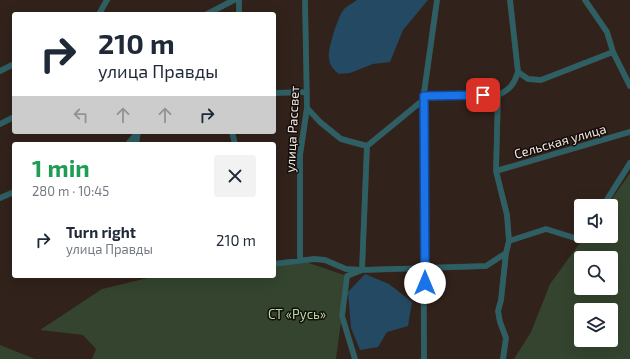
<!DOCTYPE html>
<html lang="en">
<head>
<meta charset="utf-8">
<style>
  :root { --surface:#fff; --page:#f2f2f3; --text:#1f2937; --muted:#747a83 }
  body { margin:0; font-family:"Exo 2",sans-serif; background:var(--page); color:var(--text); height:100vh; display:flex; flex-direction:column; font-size:15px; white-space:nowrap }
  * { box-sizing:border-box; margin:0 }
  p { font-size:13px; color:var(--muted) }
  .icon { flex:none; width:22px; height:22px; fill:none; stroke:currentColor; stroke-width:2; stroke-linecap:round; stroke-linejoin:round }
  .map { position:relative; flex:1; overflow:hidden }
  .side { position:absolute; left:12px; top:142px; width:264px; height:136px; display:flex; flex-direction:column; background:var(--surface); border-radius:4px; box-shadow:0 4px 16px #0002 }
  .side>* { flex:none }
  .top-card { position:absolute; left:12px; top:12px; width:264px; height:122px; border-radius:4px; box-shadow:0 4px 16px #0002; background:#fff; color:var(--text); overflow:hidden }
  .controls { position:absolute; left:574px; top:199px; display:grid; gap:8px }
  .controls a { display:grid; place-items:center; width:44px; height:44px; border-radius:4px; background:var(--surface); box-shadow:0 4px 16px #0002; font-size:20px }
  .pin { position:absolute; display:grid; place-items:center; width:34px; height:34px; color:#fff; margin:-17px; border-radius:8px; box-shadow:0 2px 6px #0006 }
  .me { position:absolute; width:44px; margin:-22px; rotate:0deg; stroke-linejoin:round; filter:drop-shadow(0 0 3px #0008) }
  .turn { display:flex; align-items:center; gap:14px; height:84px; padding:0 20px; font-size:18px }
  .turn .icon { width:52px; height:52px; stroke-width:2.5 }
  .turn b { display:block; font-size:28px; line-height:34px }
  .lanes { display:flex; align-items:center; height:38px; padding:0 20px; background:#0003; justify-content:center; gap:20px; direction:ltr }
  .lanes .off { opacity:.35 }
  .round { display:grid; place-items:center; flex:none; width:42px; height:42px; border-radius:4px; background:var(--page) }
  .overview { display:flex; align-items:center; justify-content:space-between; height:68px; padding:0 20px }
  h1 { font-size:24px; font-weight:700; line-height:30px; color:#1e9e55 }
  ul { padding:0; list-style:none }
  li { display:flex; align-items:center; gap:12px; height:60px; padding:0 20px }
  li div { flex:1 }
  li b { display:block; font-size:15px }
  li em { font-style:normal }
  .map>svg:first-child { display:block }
  .green { fill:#34442e; fill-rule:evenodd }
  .water { fill:#234963 }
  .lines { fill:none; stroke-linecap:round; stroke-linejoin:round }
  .minor-casing { stroke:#4c3e37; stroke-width:6 }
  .minor { stroke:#2d6065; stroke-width:5.5 }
  .route-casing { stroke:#114b97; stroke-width:10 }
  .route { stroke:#1a73e8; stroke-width:7 }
  .labels { text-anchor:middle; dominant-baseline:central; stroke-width:3; stroke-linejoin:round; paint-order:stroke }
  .street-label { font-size:13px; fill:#f2e8e3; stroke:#140d0a }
  .park-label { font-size:13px; fill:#b2dda1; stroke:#140d0a }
</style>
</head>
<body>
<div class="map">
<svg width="630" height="359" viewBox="0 0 630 359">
  <rect width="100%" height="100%" fill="#31221b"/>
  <!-- green -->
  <path class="green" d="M 630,173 L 630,359 L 514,359 L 531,332 L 550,284 L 585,236 L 611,236 L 611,206 L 607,206 ZM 581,258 L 611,258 L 611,288 L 581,288 ZM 581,310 L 611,310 L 611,340 L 581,340 Z
    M 300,260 L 347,276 L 336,359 L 92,359 L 96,349 L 83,335 L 40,330 L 102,289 L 156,276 L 274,276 L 274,264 Z
    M 0,345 L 35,359 L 0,359 Z"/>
  <!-- water -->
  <path class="water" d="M 357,0 L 428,0 L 403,30 L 390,62 L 373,64 L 350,73 L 339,74 C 334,70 330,66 329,59 C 327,51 338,16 344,9 C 347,6 353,3 357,0 Z
    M 365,274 L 389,284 L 412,302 L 408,326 L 387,332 L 378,347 L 360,350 L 351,328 L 348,292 Z"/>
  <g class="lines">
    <!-- minor casing -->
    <g class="minor-casing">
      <path id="minor" d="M 585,0 L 607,32 L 613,52 L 630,86
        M 99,14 L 107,0
        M 207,14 L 234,0
        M 239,14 L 239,0
        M 0,71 L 14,64
        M 518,72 L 528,79 L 541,80 L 613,52
        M 274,93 L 306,92
        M 425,96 L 498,95
        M 307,108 L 320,122 L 341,139 L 367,146 L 423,100
        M 0,124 L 14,117
        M 232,132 L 235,144
        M 128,144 L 138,132
        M 136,144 L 138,132
        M 496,171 L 630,132
        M 0,198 L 14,192
        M 603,206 L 630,163
        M 509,241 L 546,229 L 578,239 L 581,236
        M 300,260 L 300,155 L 307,108 L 305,0
        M 274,264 L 314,259 L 325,260 L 346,269 L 362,270 L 486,266 L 506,253
        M 355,359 L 342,316 L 347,276 L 362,270 L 367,146
        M 424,359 L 423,100 L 437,0
        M 503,359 L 506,338 L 500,322 L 498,311 L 501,300 L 506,253 L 509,241 L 507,215 L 496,171 L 498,95 C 509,90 514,85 518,72 L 510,0"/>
    </g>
    <!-- minor -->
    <use href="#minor" class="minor"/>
  </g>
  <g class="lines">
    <!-- route casing -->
    <g class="route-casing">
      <path id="route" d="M 425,283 L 424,96 L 483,95"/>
    </g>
    <!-- route -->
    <use href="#route" class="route"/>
  </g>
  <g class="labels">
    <!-- street labels -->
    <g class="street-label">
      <text transform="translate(292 129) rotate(-87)">улица Рассвет</text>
      <text transform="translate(560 141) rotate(-16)">Сельская улица</text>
    </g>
    <!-- park labels -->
    <g class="park-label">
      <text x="297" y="314">СТ «Русь»</text>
    </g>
  </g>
</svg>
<div class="controls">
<a><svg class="icon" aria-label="sound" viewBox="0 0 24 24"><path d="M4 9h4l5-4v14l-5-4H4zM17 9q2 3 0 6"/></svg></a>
<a><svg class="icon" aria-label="search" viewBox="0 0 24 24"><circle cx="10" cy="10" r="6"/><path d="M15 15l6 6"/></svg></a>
<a><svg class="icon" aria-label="layers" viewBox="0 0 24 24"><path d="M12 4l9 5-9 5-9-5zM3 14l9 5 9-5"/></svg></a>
</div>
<div class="pin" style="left:483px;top:95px;background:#d93025"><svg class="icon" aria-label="arrive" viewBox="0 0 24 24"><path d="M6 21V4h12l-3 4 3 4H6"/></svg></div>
<svg class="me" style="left:425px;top:283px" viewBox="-20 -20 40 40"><circle r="19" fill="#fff"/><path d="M0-13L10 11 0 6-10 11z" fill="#1a73e8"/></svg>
<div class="top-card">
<div class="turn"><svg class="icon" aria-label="right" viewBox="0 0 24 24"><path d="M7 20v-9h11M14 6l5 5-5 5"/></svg><div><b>210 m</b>улица Правды</div></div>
<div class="lanes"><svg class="icon off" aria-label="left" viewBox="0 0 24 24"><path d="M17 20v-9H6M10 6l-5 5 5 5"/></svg><svg class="icon off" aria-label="ahead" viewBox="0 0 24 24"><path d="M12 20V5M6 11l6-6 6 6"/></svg><svg class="icon off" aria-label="ahead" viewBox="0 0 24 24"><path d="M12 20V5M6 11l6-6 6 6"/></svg><svg class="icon" aria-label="right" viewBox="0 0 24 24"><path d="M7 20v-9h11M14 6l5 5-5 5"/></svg></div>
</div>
<section class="side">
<div class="overview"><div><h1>1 min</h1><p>280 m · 10:45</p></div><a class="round"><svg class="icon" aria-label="close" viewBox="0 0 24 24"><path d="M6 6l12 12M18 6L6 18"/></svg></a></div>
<ul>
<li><svg class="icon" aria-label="right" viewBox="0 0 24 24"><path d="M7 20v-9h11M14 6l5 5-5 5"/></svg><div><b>Turn right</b><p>улица Правды</p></div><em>210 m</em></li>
</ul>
</section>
</div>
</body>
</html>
